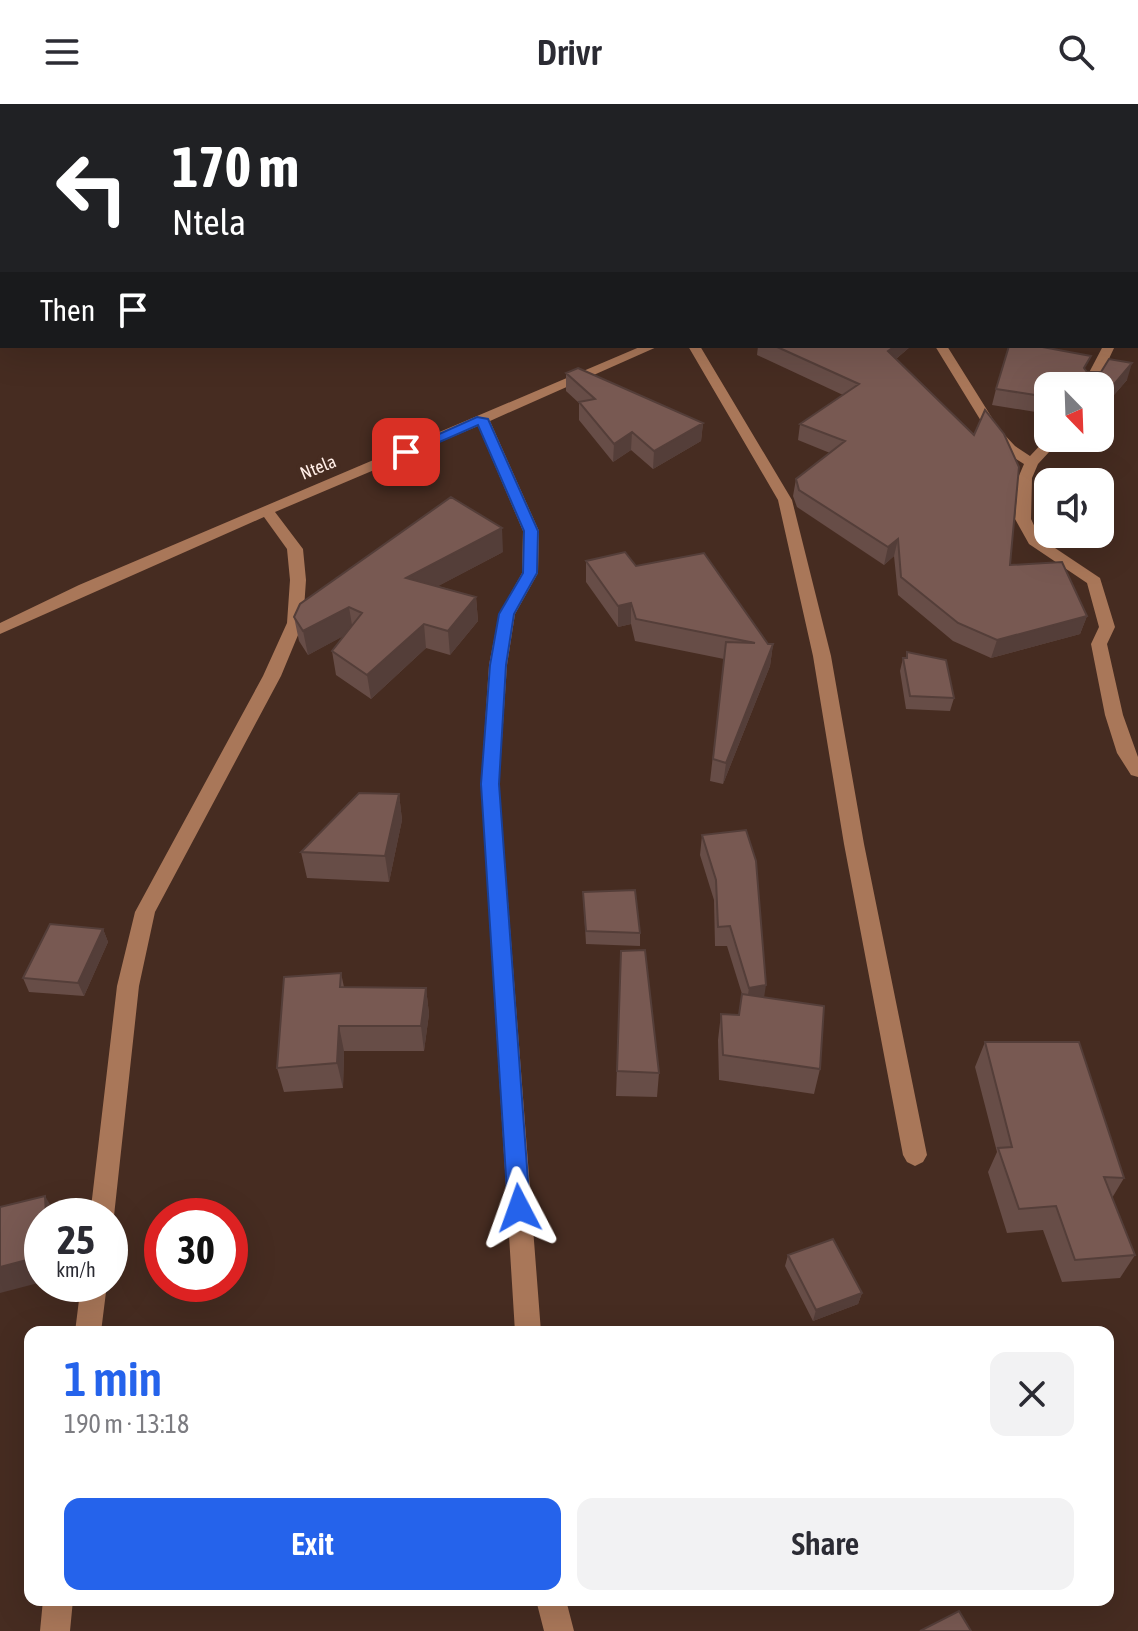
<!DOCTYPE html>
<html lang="en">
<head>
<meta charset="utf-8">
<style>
  :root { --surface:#fff; --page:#f2f2f3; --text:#2b2b33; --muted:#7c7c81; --accent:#2563eb }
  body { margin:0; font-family:"Asap Condensed",sans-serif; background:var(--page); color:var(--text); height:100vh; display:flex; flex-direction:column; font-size:30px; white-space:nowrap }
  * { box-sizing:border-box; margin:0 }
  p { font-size:26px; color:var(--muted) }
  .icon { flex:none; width:44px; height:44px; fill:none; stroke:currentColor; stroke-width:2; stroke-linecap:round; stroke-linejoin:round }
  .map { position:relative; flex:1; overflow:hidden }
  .sheet { position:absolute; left:24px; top:1222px; width:1090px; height:280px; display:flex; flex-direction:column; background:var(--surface); border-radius:16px; box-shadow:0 8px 32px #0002 }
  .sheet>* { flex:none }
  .banner { position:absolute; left:0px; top:0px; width:1138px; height:244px; box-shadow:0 8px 32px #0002; background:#202124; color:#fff; overflow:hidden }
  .needle { width:52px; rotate:157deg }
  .fabs { position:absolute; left:1034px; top:268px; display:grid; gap:16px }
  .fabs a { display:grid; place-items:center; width:80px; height:80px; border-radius:16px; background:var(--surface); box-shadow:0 8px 32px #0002; font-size:40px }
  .speed { position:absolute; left:24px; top:1094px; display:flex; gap:16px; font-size:40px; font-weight:700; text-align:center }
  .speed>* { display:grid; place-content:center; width:104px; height:104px; border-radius:50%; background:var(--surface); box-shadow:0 8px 32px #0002; line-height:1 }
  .speed small { font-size:20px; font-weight:400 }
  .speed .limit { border:12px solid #d22; background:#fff; color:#111 }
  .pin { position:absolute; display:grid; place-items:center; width:68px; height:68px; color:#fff; margin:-34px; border-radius:16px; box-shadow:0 4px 12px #0006 }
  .me { position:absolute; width:88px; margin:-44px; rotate:356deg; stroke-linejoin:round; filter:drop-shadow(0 0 6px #0008) }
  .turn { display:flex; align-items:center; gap:28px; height:168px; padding:0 40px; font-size:36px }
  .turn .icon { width:104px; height:104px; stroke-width:2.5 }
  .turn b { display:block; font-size:56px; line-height:68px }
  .then { display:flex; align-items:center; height:76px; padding:0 40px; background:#0003; gap:16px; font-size:30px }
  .round { display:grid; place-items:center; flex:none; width:84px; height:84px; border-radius:16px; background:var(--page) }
  .summary { display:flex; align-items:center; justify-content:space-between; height:136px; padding:0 40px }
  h1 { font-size:48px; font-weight:600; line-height:60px; color:var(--accent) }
  .button { display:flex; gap:16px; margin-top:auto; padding:16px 40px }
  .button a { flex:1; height:92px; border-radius:16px; background:var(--accent); color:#fff; font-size:32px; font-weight:600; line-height:92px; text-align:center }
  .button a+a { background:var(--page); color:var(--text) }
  header { display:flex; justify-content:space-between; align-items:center; height:104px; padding:0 40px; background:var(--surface); font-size:36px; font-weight:600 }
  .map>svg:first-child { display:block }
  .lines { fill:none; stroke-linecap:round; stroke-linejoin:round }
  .minor { fill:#a97759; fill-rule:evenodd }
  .wall { fill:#674d47 }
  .shaded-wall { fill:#543e39 }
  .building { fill:#785952; stroke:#543e39; stroke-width:2 }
  .route { fill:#2563eb; stroke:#184099; stroke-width:2 }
  .labels { text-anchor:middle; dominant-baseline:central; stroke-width:8; stroke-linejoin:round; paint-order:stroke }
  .far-street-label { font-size:18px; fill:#ffede6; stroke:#462c21 }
</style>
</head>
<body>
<header><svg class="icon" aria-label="menu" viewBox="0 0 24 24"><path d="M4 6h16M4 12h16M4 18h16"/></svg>Drivr<svg class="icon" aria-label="search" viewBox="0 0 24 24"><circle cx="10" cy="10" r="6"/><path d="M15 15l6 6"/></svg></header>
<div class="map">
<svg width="1138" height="1527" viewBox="0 0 1138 1527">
  <rect width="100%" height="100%" fill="#462c21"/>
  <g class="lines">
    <!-- minor -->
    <path class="minor" d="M 880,0 L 890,0 L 891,2 L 881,2 Z
      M 1136,146 L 1138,146 L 1138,152 L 1136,152 Z
      M 642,242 L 659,242 L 490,317 L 539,427 L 538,469 L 515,510 L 507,561 L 499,680 L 541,1228 L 515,1228 L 481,680 L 489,561 L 499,510 L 522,469 L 523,427 L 478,322 L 275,408 L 303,445 L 306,476 L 303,519 L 281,572 L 155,808 L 139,882 L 114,1112 L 110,1120 L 110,1112 L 90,1112 L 117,882 L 135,808 L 263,572 L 287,519 L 290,476 L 287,445 L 264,413 L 0,530 L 0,519 L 79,481 Z
      M 688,242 L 700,242 L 792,396 L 831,552 L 864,740 L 927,1051 L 923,1058 L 915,1062 L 907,1058 L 903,1051 L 844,740 L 813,552 L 778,396 Z
      M 935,242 L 947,242 L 999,325 L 1015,342 L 1030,352 L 1048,333 L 1062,334 L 1038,360 L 1032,374 L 1031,415 L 1040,434 L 1100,474 L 1115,523 L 1107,540 L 1123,611 L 1138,653 L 1138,673 L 1131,671 L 1117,649 L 1105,611 L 1091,540 L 1099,523 L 1087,479 L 1029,440 L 1015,415 L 1018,374 L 1024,360 L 1005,348 L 989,330 Z
      M 1103,242 L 1115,242 L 1096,282 L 1082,282 Z
      M 81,1180 L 107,1180 L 101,1228 L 75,1228 Z
      M 43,1496 L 73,1496 L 70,1527 L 40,1527 Z
      M 536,1496 L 566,1496 L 574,1527 L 544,1527 Z"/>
  </g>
  <!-- wall -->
  <path class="wall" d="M 918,0 L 1023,0 L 1024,2 L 918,2 Z
    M 1033,0 L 1138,0 L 1138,136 L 1136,136 L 1136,2 L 1034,2 Z
    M 758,242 L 911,242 L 896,255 L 1010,461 L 1087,512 L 1080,530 L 991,554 L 953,537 L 898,491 L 894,452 L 884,461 L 797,403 L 793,392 L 796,375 L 830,349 L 798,336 L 800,320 L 843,291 L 757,251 Z
    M 1086,267 L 1087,268 L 1127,276 L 1100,307 L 1100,282 L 1048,282 L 1048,310 L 992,301 L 996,285 Z
    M 566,269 L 703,319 L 701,337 L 653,365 L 631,346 L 613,358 L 579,316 L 579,299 L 566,287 Z
    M 503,448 L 438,482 L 476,493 L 478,517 L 450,551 L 426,544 L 371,595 L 336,571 L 332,547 L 343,532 L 308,551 L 299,537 L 294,513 Z
    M 586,457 L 636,462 L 768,540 L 773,540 L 770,562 L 723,680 L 710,677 L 724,555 L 635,537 L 631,520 L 618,523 L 586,478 Z
    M 907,548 L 954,594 L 950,607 L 906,605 L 900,567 L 903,554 L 906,554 Z
    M 399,690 L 402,716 L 389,778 L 307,774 L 301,748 Z
    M 702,731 L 764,894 L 820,965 L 814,990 L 719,976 L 718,936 L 721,910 L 739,911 L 742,890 L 727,842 L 715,842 L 714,796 L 700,751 Z
    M 583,788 L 640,829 L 640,842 L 586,840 Z
    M 103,825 L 108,838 L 84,892 L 29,888 L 23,874 Z
    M 621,847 L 659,969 L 657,993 L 616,992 Z
    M 341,869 L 344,883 L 426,884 L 429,910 L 424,947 L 344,947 L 343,984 L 284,988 L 277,964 Z
    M 985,938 L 1124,1074 L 1112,1094 L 1135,1151 L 1120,1174 L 1062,1178 L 1043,1126 L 1007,1129 L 988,1068 L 997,1048 L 975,963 Z
    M 788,1151 L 862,1189 L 858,1200 L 813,1217 L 785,1162 Z"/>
  <!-- shaded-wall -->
  <path class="shaded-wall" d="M 895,242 L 911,242 L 885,264 L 888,247 Z
    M 1132,259 L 1127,276 L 1100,307 L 1100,297 Z
    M 703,319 L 701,337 L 653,365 L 654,347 Z
    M 632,328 L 631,346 L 613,358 L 614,340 Z
    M 502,424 L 503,448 L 408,498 L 406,474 Z
    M 898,435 L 894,452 L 884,461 L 888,443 Z
    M 476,493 L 478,517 L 450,551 L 448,527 Z
    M 631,499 L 631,520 L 618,523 L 618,502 Z
    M 349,503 L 353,527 L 308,551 L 303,527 Z
    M 1087,512 L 1080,530 L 991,554 L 997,536 Z
    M 424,520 L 426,544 L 371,595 L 367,571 Z
    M 773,540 L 770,562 L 723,680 L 726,659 Z
    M 399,690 L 402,716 L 389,778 L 385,752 Z
    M 103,825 L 108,838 L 84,892 L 78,879 Z
    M 766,881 L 763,900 L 746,904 L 749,884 Z
    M 426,884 L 429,910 L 424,947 L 421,922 Z
    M 339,922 L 344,947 L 343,984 L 337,959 Z
    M 45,1092 L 57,1112 L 46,1112 Z
    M 42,1152 L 42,1178 L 0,1189 L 0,1163 Z
    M 862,1189 L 858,1200 L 813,1217 L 816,1206 Z"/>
  <!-- building -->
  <path class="building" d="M 953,0 L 1023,0 L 1024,2 L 953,2 Z
    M 1044,0 L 1138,0 L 1138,123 L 1136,123 L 1136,2 L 1045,2 Z
    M 775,242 L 895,242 L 888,247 L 974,331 L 985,306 L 1004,330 L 1019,363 L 1010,461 L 1062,458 L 1087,512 L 997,536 L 958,519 L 901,473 L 898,435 L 888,443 L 799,386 L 796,375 L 845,337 L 800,320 L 859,280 Z
    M 1009,242 L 1037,242 L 1091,252 L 1084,264 L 1087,268 L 1101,268 L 1109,255 L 1132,259 L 1100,297 L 1100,282 L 1048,282 L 1048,293 L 996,285 Z
    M 578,264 L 703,319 L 654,347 L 632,328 L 614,340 L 579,298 L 595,295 L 566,269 Z
    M 451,393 L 502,424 L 406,474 L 476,493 L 448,527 L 424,520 L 367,571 L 332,547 L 362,509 L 349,503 L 303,527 L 294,513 L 300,500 Z
    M 625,448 L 636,462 L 704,449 L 768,540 L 773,540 L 726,659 L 713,655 L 726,538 L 755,539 L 636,515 L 631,499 L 618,502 L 586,457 Z
    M 907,548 L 946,556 L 954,594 L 910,592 L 903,554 L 907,554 Z
    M 359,689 L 399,690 L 385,752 L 301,748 Z
    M 746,726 L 756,757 L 766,881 L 749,884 L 730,822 L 718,823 L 716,776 L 702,731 Z
    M 635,786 L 640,829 L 586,827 L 583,788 Z
    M 50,820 L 103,825 L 78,879 L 23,874 Z
    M 645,846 L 659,969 L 617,967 L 621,847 Z
    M 341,869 L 340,883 L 426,884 L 421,922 L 339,922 L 337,959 L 277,964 L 284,873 Z
    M 742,890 L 824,902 L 820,965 L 723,951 L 721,910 L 739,911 Z
    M 985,938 L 1079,938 L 1124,1074 L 1104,1073 L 1135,1151 L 1075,1156 L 1056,1102 L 1019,1105 L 998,1044 L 1012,1043 Z
    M 45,1092 L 46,1112 L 42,1112 L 42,1152 L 0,1163 L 0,1103 Z
    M 833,1135 L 862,1189 L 816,1206 L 788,1151 Z
    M 959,1507 L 971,1527 L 920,1527 Z"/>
  <!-- route -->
  <path class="route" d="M 477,313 L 488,315 L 538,427 L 537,469 L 514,510 L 506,561 L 499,680 L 530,1104 L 527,1112 L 519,1115 L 511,1112 L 508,1104 L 481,680 L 490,561 L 499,510 L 523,469 L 524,427 L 478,321 L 410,351 L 399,348 Z"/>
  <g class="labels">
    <!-- far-street labels -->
    <g class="far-street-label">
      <text transform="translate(318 363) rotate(-22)">Ntela</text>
    </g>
  </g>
</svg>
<div class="fabs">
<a><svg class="needle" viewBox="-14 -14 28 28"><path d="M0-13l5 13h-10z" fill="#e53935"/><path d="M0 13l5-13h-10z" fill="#7c7c81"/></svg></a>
<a><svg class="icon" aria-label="sound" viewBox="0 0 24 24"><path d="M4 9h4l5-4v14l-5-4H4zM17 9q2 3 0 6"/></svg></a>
</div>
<div class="speed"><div>25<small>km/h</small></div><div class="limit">30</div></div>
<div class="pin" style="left:406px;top:348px;background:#d93025"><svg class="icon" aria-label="arrive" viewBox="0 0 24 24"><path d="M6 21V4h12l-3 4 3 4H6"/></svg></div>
<svg class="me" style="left:519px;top:1104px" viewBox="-20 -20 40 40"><path d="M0-17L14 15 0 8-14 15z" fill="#2563eb" stroke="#fff" stroke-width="4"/></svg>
<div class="banner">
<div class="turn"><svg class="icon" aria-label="left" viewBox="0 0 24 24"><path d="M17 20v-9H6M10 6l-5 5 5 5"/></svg><div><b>170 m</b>Ntela</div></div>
<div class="then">Then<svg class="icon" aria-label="arrive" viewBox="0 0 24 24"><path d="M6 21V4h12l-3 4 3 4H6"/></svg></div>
</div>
<section class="sheet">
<div class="summary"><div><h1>1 min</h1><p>190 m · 13:18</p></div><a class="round"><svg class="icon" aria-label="close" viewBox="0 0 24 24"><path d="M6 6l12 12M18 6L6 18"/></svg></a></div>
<div class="button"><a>Exit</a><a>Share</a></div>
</section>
</div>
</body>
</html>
